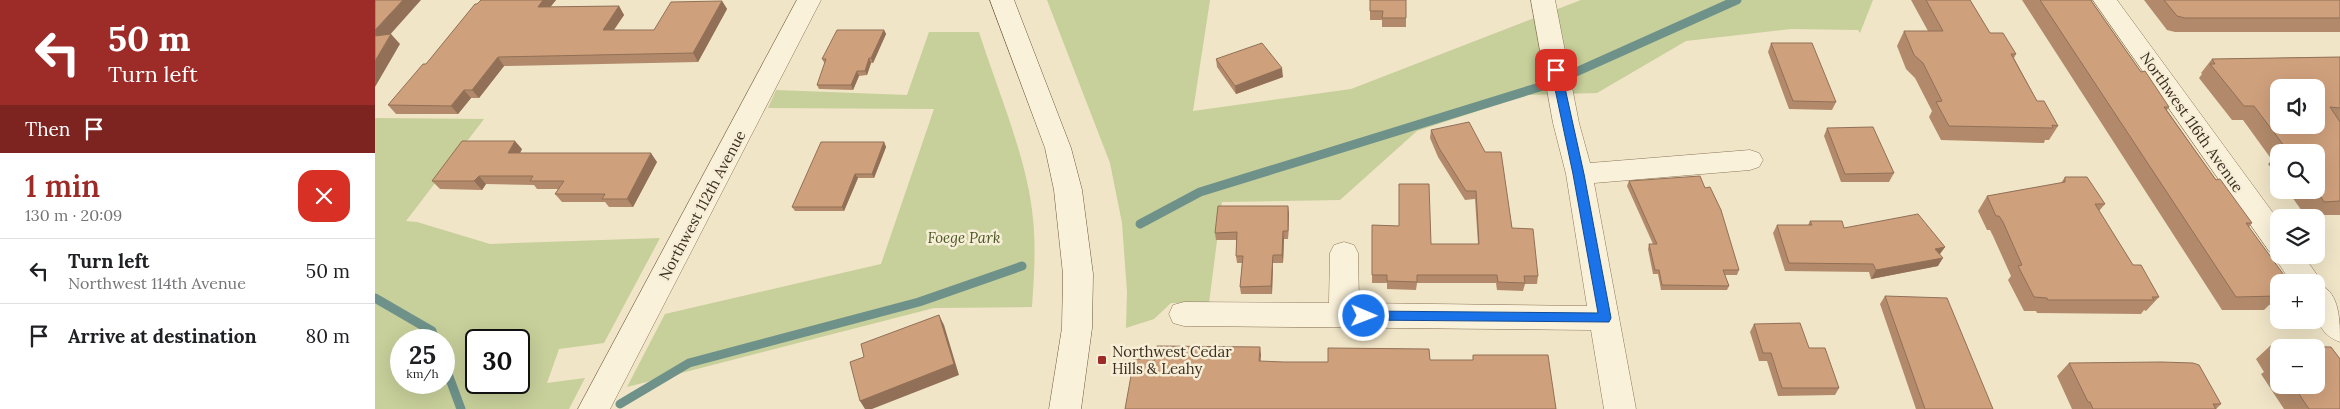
<!DOCTYPE html>
<html lang="en">
<head>
<meta charset="utf-8">
<style>
  :root { --surface:#fff; --page:#f2f2f2; --text:#202124; --muted:#757577; --line:#e0e0e0; --accent:#9d2c29 }
  body { margin:0; font-family:Lora,serif; background:var(--page); color:var(--text); height:100vh; display:flex; flex-direction:column; font-size:19px; white-space:nowrap }
  * { box-sizing:border-box; margin:0 }
  p { font-size:16px; color:var(--muted) }
  .icon { flex:none; width:28px; height:28px; fill:none; stroke:currentColor; stroke-width:2; stroke-linecap:round; stroke-linejoin:round }
  .map { position:relative; flex:1; overflow:hidden }
  .drawer { display:flex; flex-direction:column; background:var(--surface); width:375px }
  .drawer>* { flex:none }
  .banner { background:#9d2c29; color:#fff; overflow:hidden }
  .fabs { position:absolute; left:1895px; top:79px; display:grid; gap:10px }
  .fabs a { display:grid; place-items:center; width:55px; height:55px; border-radius:10px; background:var(--surface); box-shadow:0 5px 20px #0002; font-size:25px }
  .speed { position:absolute; left:15px; top:329px; display:flex; gap:10px; font-size:25px; font-weight:700; text-align:center }
  .speed>* { display:grid; place-content:center; width:65px; height:65px; border-radius:50%; background:var(--surface); box-shadow:0 5px 20px #0002; line-height:1 }
  .speed small { font-size:12px; font-weight:400 }
  .speed .limit { border:2px solid #111; border-radius:8px; background:#fff; color:#111 }
  .pin { position:absolute; display:grid; place-items:center; width:42px; height:42px; color:#fff; margin:-21px; border-radius:10px; box-shadow:0 2px 8px #0006 }
  .me { position:absolute; width:55px; margin:-28px; rotate:91deg; stroke-linejoin:round; filter:drop-shadow(0 0 4px #0008) }
  .turn { display:flex; align-items:center; gap:18px; height:105px; padding:0 25px; font-size:22px }
  .turn .icon { width:65px; height:65px; stroke-width:2.5 }
  .turn b { display:block; font-size:35px; line-height:42px }
  .then { display:flex; align-items:center; height:48px; padding:0 25px; background:#0003; gap:10px; font-size:19px }
  .round { display:grid; place-items:center; flex:none; width:52px; height:52px; border-radius:15px; background:var(--page) }
  .summary { display:flex; align-items:center; justify-content:space-between; height:85px; padding:0 25px }
  h1 { font-size:30px; font-weight:600; line-height:38px; color:var(--accent) }
  ul { padding:0; list-style:none }
  li { display:flex; align-items:center; gap:15px; height:65px; padding:0 25px; border-top:1px solid var(--line) }
  li div { flex:1 }
  li b { display:block; font-size:19px }
  li em { font-style:normal }
  main { display:flex; flex:1; min-height:0 }
  .map>svg:first-child { display:block }
  .green { fill:#c7cf9a; fill-rule:evenodd }
  .lines { fill:none; stroke-linecap:round; stroke-linejoin:round }
  .stream { stroke:#6e928a; stroke-width:9 }
  .minor-casing { stroke:#8c775b; stroke-width:1 }
  .secondary-casing { stroke:#6e583e; stroke-width:1 }
  .minor { fill:#faf1da; fill-rule:evenodd }
  .secondary { fill:#faf1da; fill-rule:evenodd }
  .wall { fill:#b28a6b; fill-rule:evenodd }
  .shaded-wall { fill:#917057 }
  .building { fill:#cfa07c; stroke:#917057; fill-rule:evenodd }
  .route { fill:#1a73e8; stroke:#114b97 }
  .poi-dot { fill:#9d2c29; stroke:#f7eed7; stroke-width:2 }
  .labels { text-anchor:middle; dominant-baseline:central; stroke-width:5; stroke-linejoin:round; paint-order:stroke }
  .street-label { font-size:15px; fill:#3c2e1f; stroke:#f7eed7 }
  .park-label { font-size:15px; font-style:italic; fill:#4b5925; stroke:#f7eed7 }
  .poi-label { font-size:15px; fill:#3c2e1f; stroke:#f7eed7; text-anchor:start }
</style>
</head>
<body>
<main>
<section class="drawer">
<div class="banner">
<div class="turn"><svg class="icon" aria-label="left" viewBox="0 0 24 24"><path d="M17 20v-9H6M10 6l-5 5 5 5"/></svg><div><b>50 m</b>Turn left</div></div>
<div class="then">Then<svg class="icon" aria-label="arrive" viewBox="0 0 24 24"><path d="M6 21V4h12l-3 4 3 4H6"/></svg></div>
</div>
<div class="summary"><div><h1>1 min</h1><p>130 m · 20:09</p></div><a class="round" style="background:#d93025;color:#fff"><svg class="icon" aria-label="close" viewBox="0 0 24 24"><path d="M6 6l12 12M18 6L6 18"/></svg></a></div>
<ul>
<li><svg class="icon" aria-label="left" viewBox="0 0 24 24"><path d="M17 20v-9H6M10 6l-5 5 5 5"/></svg><div><b>Turn left</b><p>Northwest 114th Avenue</p></div><em>50 m</em></li>
<li><svg class="icon" aria-label="arrive" viewBox="0 0 24 24"><path d="M6 21V4h12l-3 4 3 4H6"/></svg><div><b>Arrive at destination</b></div><em>80 m</em></li>
</ul>
</section>
<div class="map">
<svg width="1965" height="409" viewBox="0 0 1965 409">
  <rect width="100%" height="100%" fill="#f0e5c7"/>
  <!-- green -->
  <path class="green" d="M 672,0 L 835,0 L 818,111 L 976,89 L 1206,0 L 1498,0 L 1485,33 L 1483,30 L 1416,29 L 1311,41 L 1222,93 L 1151,95 L 1042,131 L 965,200 L 847,202 L 834,303 L 796,303 L 779,319 L 751,328 L 752,292 L 747,223 L 735,163 Z
    M 554,32 L 604,32 C 622,89 653,160 658,219 C 661,248 659,278 657,307 L 559,308 L 252,387 L 290,314 L 506,264 L 559,109 L 393,108 L 401,90 L 532,95 Z
    M 0,118 L 109,119 L 31,221 L 42,222 L 115,244 L 285,238 L 229,343 L 184,349 L 172,383 L 210,378 L 194,409 L 0,409 ZM 26,340 L 69,340 L 69,382 L 26,382 ZM 101,340 L 144,340 L 144,382 L 101,382 Z"/>
  <g class="lines">
    <!-- stream -->
    <path class="stream" d="M 1201,72 L 1362,0
      M 765,224 L 825,192 L 1171,85
      M 0,298 L 57,331 L 60,340
      M 69,363 L 86,409
      M 245,404 L 314,363 L 544,302 L 647,266"/>
    <!-- minor casing -->
    <g class="minor-casing">
      <path id="minor" d="M 422,0 L 446,0 L 235,409 L 203,409 Z
        M 1156,0 L 1180,0 L 1204,123 L 1215,163 L 1375,150 L 1384,153 L 1388,160 L 1384,167 L 1375,170 L 1219,183 L 1261,409 L 1229,409 L 1216,330 L 809,326 L 798,323 L 794,314 L 798,305 L 809,302 L 954,303 L 955,253 L 959,245 L 969,242 L 979,245 L 983,253 L 984,303 L 1212,306 L 1191,174 L 1178,123 Z
        M 1718,0 L 1742,0 L 1904,221 L 1904,255 L 1928,255 L 1947,282 L 1945,285 C 1965,293 1965,321 1965,342 C 1937,332 1941,307 1941,282 L 1916,282 L 1898,255 L 1899,252 L 1894,251 Z"/>
    </g>
    <!-- secondary casing -->
    <g class="secondary-casing">
      <path id="secondary" d="M 615,0 L 639,0 L 696,148 L 707,190 L 718,274 L 717,328 L 706,409 L 674,409 L 687,328 L 688,274 L 679,190 L 670,148 Z"/>
    </g>
    <!-- minor -->
    <use href="#minor" class="minor"/>
    <!-- secondary -->
    <use href="#secondary" class="secondary"/>
  </g>
  <!-- wall -->
  <path class="wall" d="M 106,0 L 181,0 L 175,7 L 244,6 L 249,15 L 239,30 L 279,30 L 347,1 L 352,9 L 323,62 L 129,66 L 104,98 L 96,98 L 83,114 L 21,114 L 13,105 L 51,64 Z
    M 995,0 L 1031,18 L 1031,27 L 1007,27 L 1007,20 L 995,20 Z
    M 1536,0 L 1595,0 L 1615,33 L 1641,54 L 1639,58 L 1662,101 L 1683,126 L 1674,140 L 1670,140 L 1669,143 L 1566,140 L 1554,117 L 1557,111 L 1540,78 L 1531,69 L 1522,46 L 1529,31 L 1553,31 Z
    M 1647,0 L 1716,0 L 1766,72 L 1794,107 L 1792,110 L 1841,180 L 1877,223 L 1874,227 L 1904,282 L 1904,304 L 1894,305 L 1889,310 L 1847,310 Z
    M 1769,0 L 1965,0 L 1965,32 L 1800,32 L 1792,30 Z
    M 509,30 L 511,34 L 498,63 L 496,63 L 492,75 L 484,76 L 478,90 L 444,89 L 442,85 L 450,64 L 447,59 Z
    M 1396,43 L 1461,102 L 1457,110 L 1414,109 L 1393,52 Z
    M 1965,57 L 1965,215 L 1936,215 L 1933,211 L 1927,211 L 1912,190 L 1941,190 L 1941,152 L 1904,152 L 1904,179 L 1893,164 L 1897,160 L 1868,120 L 1857,120 L 1824,78 L 1827,74 L 1826,73 L 1837,59 Z
    M 841,59 L 908,77 L 861,94 L 842,67 Z
    M 1452,128 L 1519,173 L 1514,182 L 1466,182 L 1449,136 Z
    M 1056,130 L 1137,228 L 1163,276 L 1162,284 L 1150,284 L 1148,291 L 1122,290 L 1121,283 L 1042,283 L 1041,290 L 1012,289 L 1012,283 L 997,283 L 997,225 L 1024,226 L 1024,184 L 1056,244 L 1103,244 L 1100,199 L 1090,200 L 1063,157 L 1055,138 Z
    M 509,142 L 511,147 L 499,178 L 483,178 L 469,211 L 420,211 L 417,207 Z
    M 147,149 L 145,153 L 282,162 L 258,207 L 234,207 L 230,202 L 187,202 L 180,194 L 183,189 L 162,189 L 159,185 L 111,184 L 107,190 L 65,189 L 57,181 Z
    M 1690,177 L 1730,204 L 1724,211 L 1758,265 L 1784,297 L 1771,311 L 1769,310 L 1766,314 L 1662,313 L 1661,311 L 1649,311 L 1633,280 L 1636,276 L 1618,236 L 1615,230 L 1612,230 L 1603,211 L 1612,196 L 1686,183 Z
    M 1254,181 L 1364,270 L 1362,275 L 1350,275 L 1354,286 L 1352,290 L 1286,290 L 1283,274 L 1278,274 L 1273,249 L 1274,244 L 1278,244 L 1252,186 Z
    M 914,213 L 913,239 L 909,239 L 908,263 L 898,263 L 897,294 L 866,294 L 865,287 L 867,263 L 862,263 L 861,256 L 861,240 L 841,240 L 840,233 Z
    M 1435,221 L 1469,228 L 1570,247 L 1565,254 L 1563,266 L 1496,279 L 1494,272 L 1410,271 L 1398,233 L 1402,225 L 1433,225 Z
    M 1510,296 L 1618,409 L 1541,409 L 1505,304 Z
    M 1379,324 L 1434,348 L 1464,388 L 1460,395 L 1403,396 L 1392,361 L 1384,361 L 1375,332 Z
    M 1895,346 L 1956,347 L 1965,359 L 1965,409 L 1909,409 L 1886,374 L 1889,372 L 1881,359 ZM 1895,346 L 1904,358 L 1904,348 L 1941,348 L 1941,385 L 1904,385 L 1904,358 Z
    M 1694,363 L 1846,404 L 1841,409 L 1697,409 L 1682,376 Z"/>
  <!-- shaded-wall -->
  <path class="shaded-wall" d="M 28,0 L 46,0 L 4,47 L 0,42 L 0,30 Z
    M 168,0 L 181,0 L 169,15 L 163,7 Z
    M 347,1 L 352,9 L 323,62 L 318,53 Z
    M 244,6 L 249,15 L 233,38 L 228,30 Z
    M 509,30 L 511,34 L 498,63 L 496,58 Z
    M 16,34 L 25,44 L 0,87 L 0,61 Z
    M 123,57 L 129,66 L 104,98 L 97,90 Z
    M 494,58 L 496,63 L 492,75 L 490,71 Z
    M 907,68 L 908,77 L 861,94 L 860,86 Z
    M 482,71 L 484,76 L 478,90 L 476,85 Z
    M 89,90 L 96,98 L 83,114 L 76,106 Z
    M 140,141 L 147,149 L 141,161 L 133,153 Z
    M 509,142 L 511,147 L 499,178 L 497,174 Z
    M 276,153 L 282,162 L 258,207 L 252,199 Z
    M 480,174 L 483,178 L 469,211 L 467,207 Z
    M 104,176 L 111,184 L 107,190 L 99,181 Z
    M 913,206 L 914,213 L 913,239 Z
    M 908,231 L 909,239 L 908,263 L 907,255 Z
    M 1570,247 L 1564,255 L 1560,249 Z
    M 898,255 L 898,263 L 897,294 L 896,286 Z
    M 1568,258 L 1563,266 L 1496,279 L 1501,270 Z
    M 564,315 L 569,325 L 584,375 L 497,409 L 490,409 L 485,401 Z
    M 885,347 L 886,355 L 885,368 L 884,361 Z"/>
  <!-- building -->
  <path class="building" d="M 0,0 L 28,0 L 0,30 Z
    M 106,0 L 168,0 L 163,7 L 244,6 L 228,30 L 279,30 L 296,2 L 347,1 L 318,53 L 123,57 L 97,90 L 89,90 L 76,106 L 13,105 L 48,64 L 51,64 L 100,4 L 102,4 Z
    M 995,0 L 1031,0 L 1031,18 L 1007,18 L 1008,11 L 995,11 Z
    M 1551,0 L 1595,0 L 1615,33 L 1628,33 L 1641,54 L 1636,54 L 1662,101 L 1669,101 L 1683,126 L 1677,125 L 1678,128 L 1574,126 L 1561,102 L 1567,101 L 1548,63 L 1539,55 L 1529,31 L 1568,31 Z
    M 1665,0 L 1716,0 L 1717,2 L 1766,72 L 1770,71 L 1794,107 L 1789,107 L 1841,180 L 1845,179 L 1877,223 L 1871,223 L 1914,282 L 1904,282 L 1904,292 L 1901,292 L 1903,296 L 1861,297 Z
    M 1789,0 L 1965,0 L 1965,18 L 1810,18 L 1802,16 Z
    M 462,30 L 509,30 L 496,58 L 494,58 L 490,71 L 482,71 L 476,85 L 442,85 L 451,59 L 447,59 Z
    M 16,34 L 0,61 L 0,36 Z
    M 887,43 L 907,68 L 860,86 L 841,59 Z
    M 1396,43 L 1437,43 L 1461,102 L 1418,101 Z
    M 1965,57 L 1965,108 L 1955,107 L 1965,122 L 1965,201 L 1949,202 L 1946,197 L 1941,197 L 1935,190 L 1941,190 L 1941,152 L 1906,152 L 1905,151 L 1913,151 L 1879,106 L 1869,106 L 1835,64 L 1840,64 L 1837,59 ZM 1904,88 L 1941,88 L 1941,125 L 1904,125 Z
    M 1094,122 L 1110,152 L 1126,152 L 1137,228 L 1158,229 L 1163,276 L 1149,276 L 1150,283 L 1123,282 L 1122,275 L 1042,275 L 1042,282 L 1012,281 L 1012,275 L 997,275 L 997,225 L 1024,226 L 1024,184 L 1054,184 L 1056,244 L 1104,244 L 1101,191 L 1091,191 L 1064,148 L 1056,130 Z
    M 1498,127 L 1519,173 L 1470,174 L 1452,128 Z
    M 87,141 L 140,141 L 133,153 L 276,153 L 252,199 L 227,199 L 230,194 L 180,194 L 189,181 L 155,181 L 158,176 L 104,176 L 99,181 L 57,181 Z
    M 446,142 L 509,142 L 497,174 L 480,174 L 467,207 L 417,207 Z
    M 1325,176 L 1330,188 L 1335,187 L 1346,210 L 1364,270 L 1348,270 L 1354,286 L 1287,285 L 1284,270 L 1280,270 L 1274,244 L 1282,244 L 1254,181 Z
    M 1690,177 L 1712,177 L 1730,204 L 1720,204 L 1758,265 L 1766,265 L 1784,297 L 1777,297 L 1779,300 L 1673,300 L 1672,298 L 1659,297 L 1643,266 L 1647,265 L 1628,222 L 1624,216 L 1621,216 L 1612,196 L 1690,182 Z
    M 843,206 L 913,206 L 913,231 L 908,231 L 907,255 L 898,255 L 896,286 L 865,287 L 868,256 L 861,256 L 862,232 L 840,233 Z
    M 1543,214 L 1570,247 L 1560,249 L 1568,258 L 1501,270 L 1498,264 L 1414,263 L 1402,225 L 1437,225 L 1435,221 L 1467,221 L 1469,228 Z
    M 1510,296 L 1572,298 L 1618,409 L 1550,409 Z
    M 564,315 L 579,364 L 485,401 L 475,362 L 489,357 L 486,344 Z
    M 1425,323 L 1434,348 L 1450,348 L 1464,388 L 1407,388 L 1396,353 L 1388,353 L 1379,324 Z
    M 782,346 L 885,347 L 884,361 L 909,362 L 953,362 L 953,348 L 1054,349 L 1055,360 L 1098,360 L 1098,355 L 1173,355 L 1181,409 L 750,409 L 759,359 L 780,360 Z
    M 1895,346 L 1956,347 L 1965,359 L 1965,409 L 1934,409 L 1918,385 L 1941,385 L 1941,348 L 1904,348 L 1904,358 Z
    M 1786,362 L 1818,363 L 1824,365 L 1846,404 L 1838,404 L 1841,409 L 1718,409 L 1715,402 L 1713,402 L 1694,363 Z"/>
  <!-- route -->
  <path class="route" d="M 1181,67 L 1186,70 L 1209,174 L 1236,318 L 1234,322 L 985,320 L 983,316 L 989,311 L 1223,313 L 1198,174 L 1176,70 Z"/>
  <!-- markers -->
  <rect class="poi-dot" x="722" y="355" width="10" height="10" rx="2.5"/>
  <g class="labels">
    <!-- street labels -->
    <g class="street-label">
      <text transform="translate(1817 122) rotate(55)">Northwest 116th Avenue</text>
      <text transform="translate(327 205) rotate(-62)">Northwest 112th Avenue</text>
    </g>
    <!-- park labels -->
    <g class="park-label">
      <text x="589" y="237">Foege Park</text>
    </g>
    <!-- poi labels -->
    <g class="poi-label">
      <text x="737" y="351">Northwest Cedar<tspan x="737" dy="17">Hills &amp; Leahy</tspan></text>
    </g>
  </g>
</svg>
<div class="fabs">
<a><svg class="icon" aria-label="sound" viewBox="0 0 24 24"><path d="M4 9h4l5-4v14l-5-4H4zM17 9q2 3 0 6"/></svg></a>
<a><svg class="icon" aria-label="search" viewBox="0 0 24 24"><circle cx="10" cy="10" r="6"/><path d="M15 15l6 6"/></svg></a>
<a><svg class="icon" aria-label="layers" viewBox="0 0 24 24"><path d="M12 4l9 5-9 5-9-5zM3 14l9 5 9-5"/></svg></a>
<a>+</a>
<a>−</a>
</div>
<div class="speed"><div>25<small>km/h</small></div><div class="limit">30</div></div>
<div class="pin" style="left:1181px;top:70px;background:#d93025"><svg class="icon" aria-label="arrive" viewBox="0 0 24 24"><path d="M6 21V4h12l-3 4 3 4H6"/></svg></div>
<svg class="me" style="left:989px;top:316px" viewBox="-20 -20 40 40"><circle r="17" fill="#1a73e8" stroke="#fff" stroke-width="3"/><path d="M0-11L8 9 0 5-8 9z" fill="#fff"/></svg>
</div>
</main>
</body>
</html>
